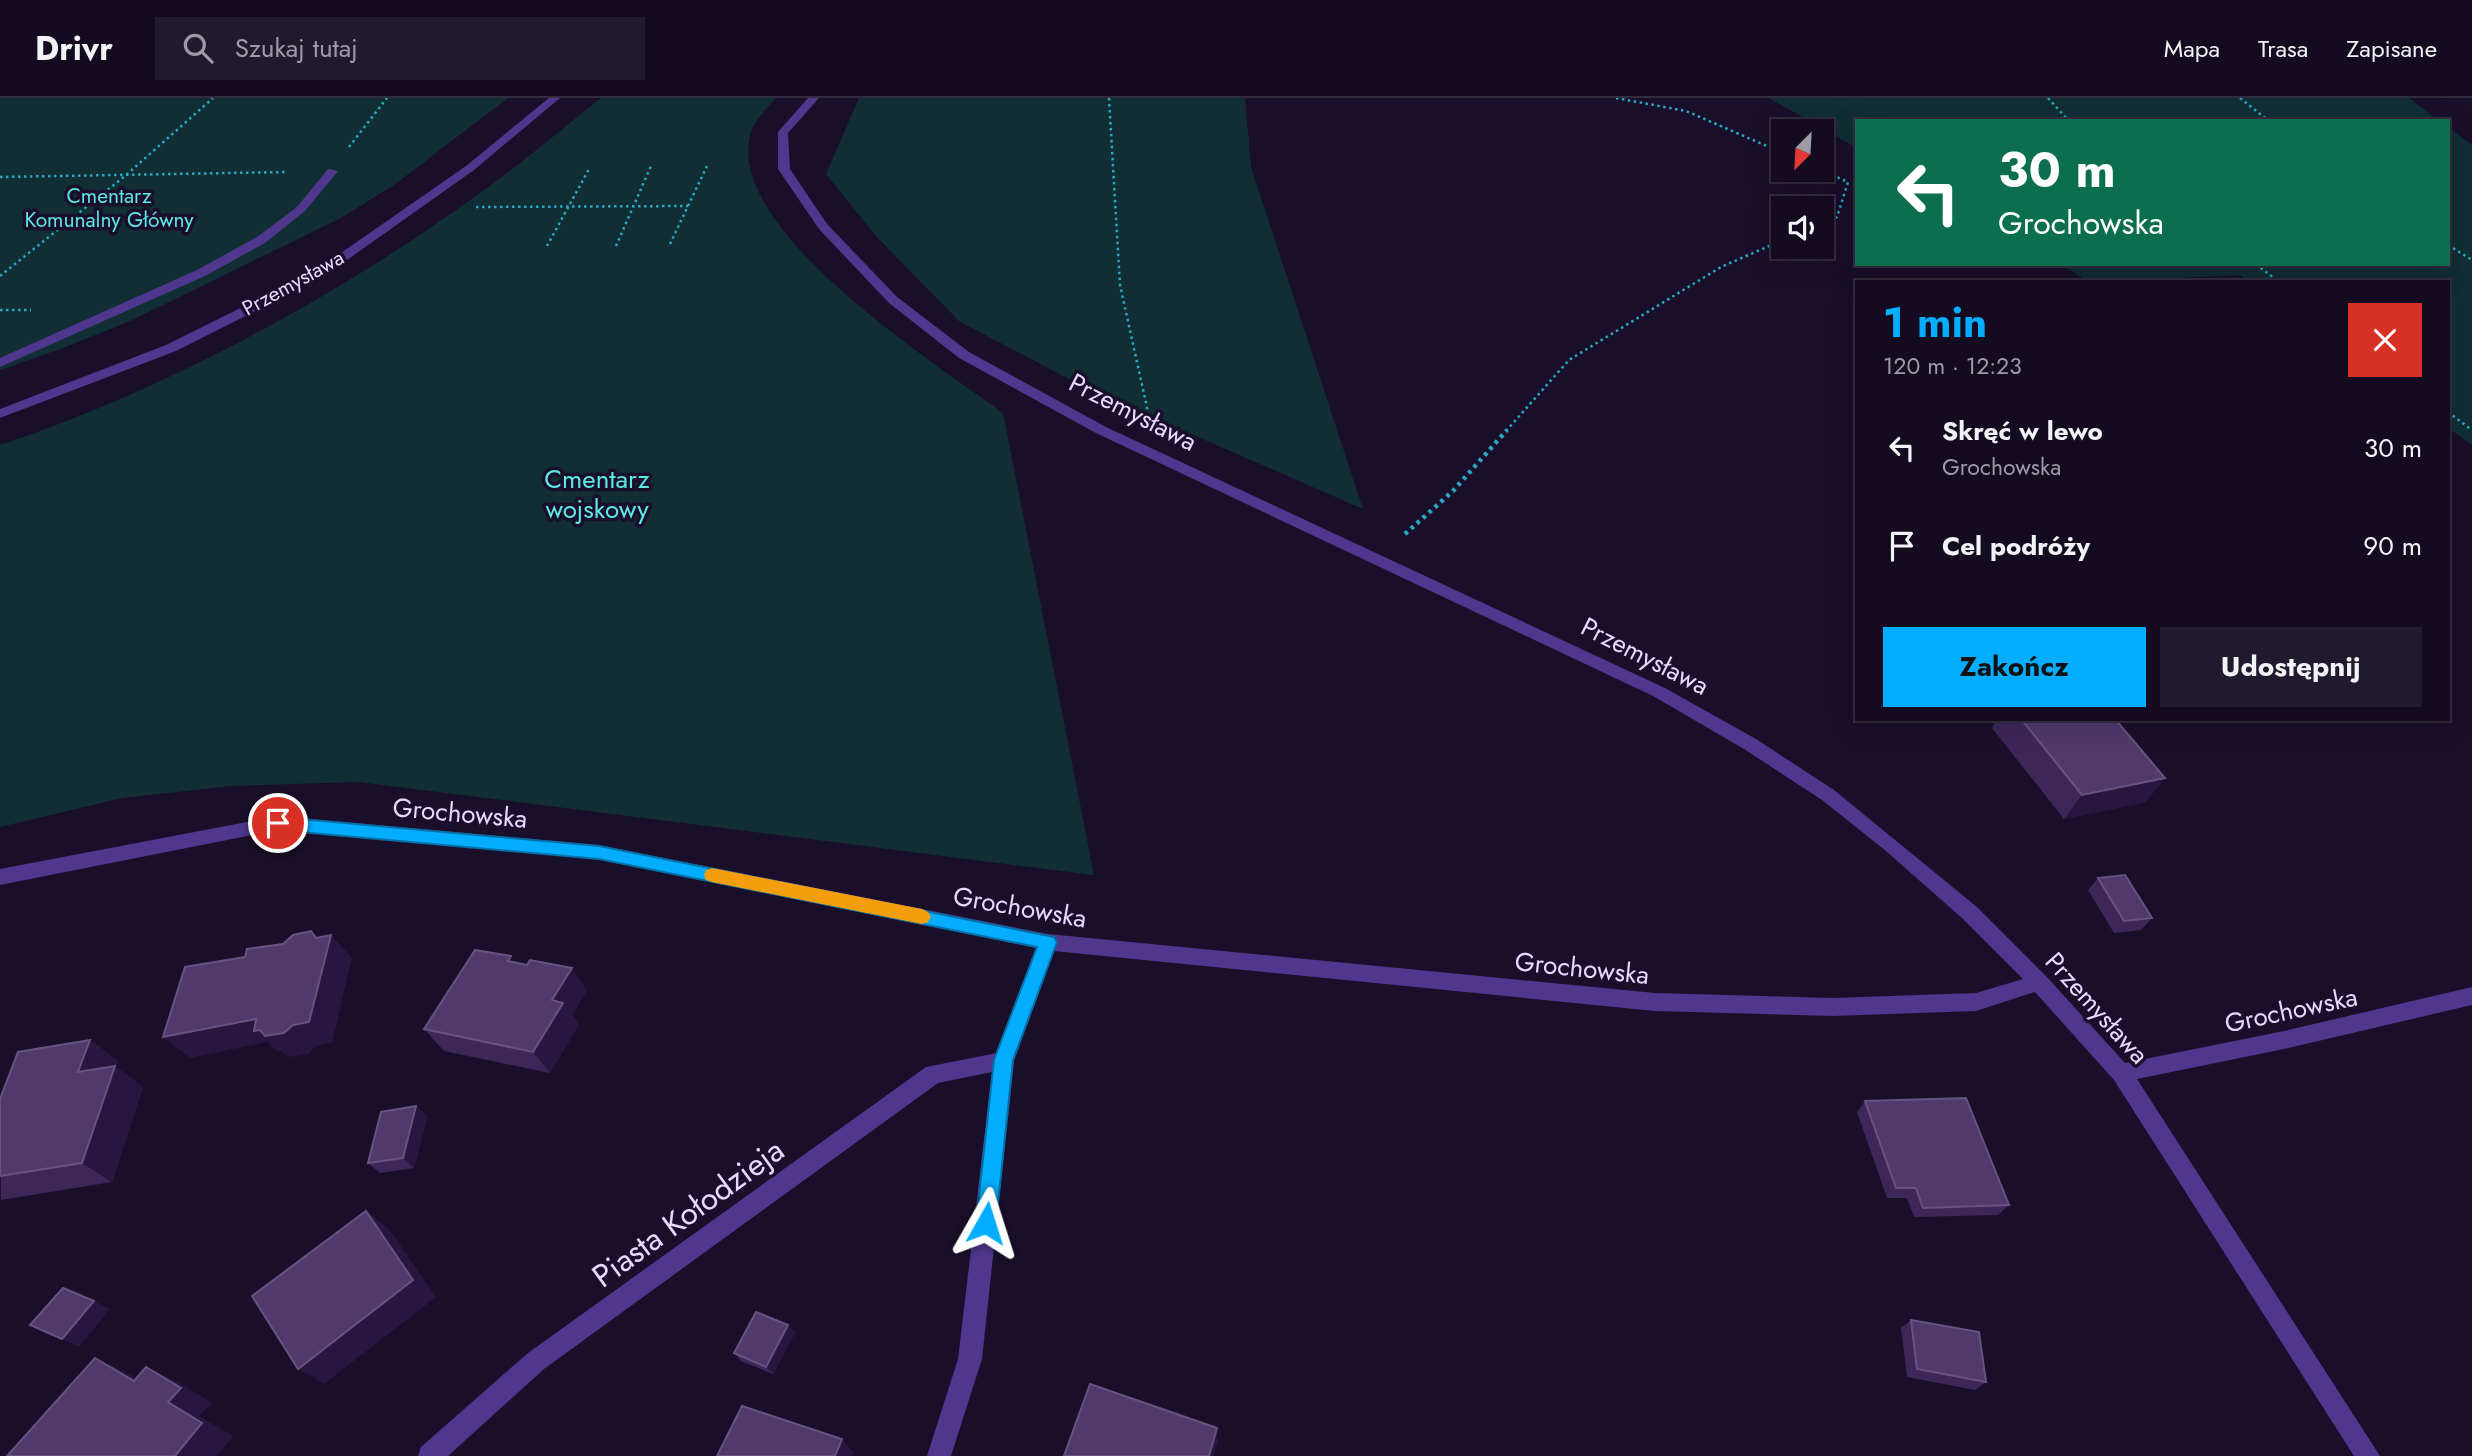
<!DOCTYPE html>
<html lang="pl">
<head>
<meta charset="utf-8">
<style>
  :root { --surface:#140b20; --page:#21192d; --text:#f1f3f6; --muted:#9d9ba5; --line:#332b3e; --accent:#04adff }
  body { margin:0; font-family:Jost,sans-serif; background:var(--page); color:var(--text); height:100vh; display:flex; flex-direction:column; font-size:26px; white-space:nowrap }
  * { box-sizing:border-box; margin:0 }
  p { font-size:23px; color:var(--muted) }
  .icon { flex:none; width:38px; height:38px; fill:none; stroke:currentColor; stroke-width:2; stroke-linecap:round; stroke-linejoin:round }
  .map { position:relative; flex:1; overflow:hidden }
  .panel { position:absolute; left:1855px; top:182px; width:595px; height:441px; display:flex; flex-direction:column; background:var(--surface); border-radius:0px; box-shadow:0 7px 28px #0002,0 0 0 2px var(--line) }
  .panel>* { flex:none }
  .guide { position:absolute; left:1855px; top:21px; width:595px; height:147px; border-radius:0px; box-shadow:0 7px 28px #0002,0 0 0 2px var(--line); background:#0b6e4f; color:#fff; overflow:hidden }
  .needle { width:46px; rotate:204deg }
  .controls { position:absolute; left:1771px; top:21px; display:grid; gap:14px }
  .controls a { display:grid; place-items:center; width:63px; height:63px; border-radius:0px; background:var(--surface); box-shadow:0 7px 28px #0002,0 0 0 2px var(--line); font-size:35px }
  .pin { position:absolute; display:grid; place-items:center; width:60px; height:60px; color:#fff; margin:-30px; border:4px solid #fff; border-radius:50%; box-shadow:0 2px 7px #0007 }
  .me { position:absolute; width:77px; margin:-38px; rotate:6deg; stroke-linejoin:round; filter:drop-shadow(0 0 5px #0008) }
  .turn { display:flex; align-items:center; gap:24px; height:147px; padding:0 28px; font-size:32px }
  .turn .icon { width:91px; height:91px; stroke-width:2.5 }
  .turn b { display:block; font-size:49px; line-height:60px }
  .round { display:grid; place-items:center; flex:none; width:74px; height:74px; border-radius:0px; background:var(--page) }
  .overview { display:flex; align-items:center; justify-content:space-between; height:119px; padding:0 28px }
  h1 { font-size:42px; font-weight:700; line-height:52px; color:var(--accent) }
  .cta { display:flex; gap:14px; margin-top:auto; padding:14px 28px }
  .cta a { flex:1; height:80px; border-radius:0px; background:var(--accent); color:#111; font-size:28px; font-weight:700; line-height:80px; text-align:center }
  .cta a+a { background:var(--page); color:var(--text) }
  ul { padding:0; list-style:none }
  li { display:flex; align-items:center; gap:21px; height:98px; padding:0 28px }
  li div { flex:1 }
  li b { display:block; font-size:26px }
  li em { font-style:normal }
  header { display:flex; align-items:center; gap:42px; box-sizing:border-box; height:98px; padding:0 35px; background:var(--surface); border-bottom:2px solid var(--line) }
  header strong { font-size:33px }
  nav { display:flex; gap:38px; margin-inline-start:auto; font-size:24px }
  .search { width:490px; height:63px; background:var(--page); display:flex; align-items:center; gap:18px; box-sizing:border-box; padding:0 24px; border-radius:0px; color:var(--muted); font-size:26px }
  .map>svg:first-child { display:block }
  .green { fill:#112e35 }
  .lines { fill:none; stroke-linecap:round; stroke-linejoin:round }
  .path-far1 { stroke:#28a9c3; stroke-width:2.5; stroke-dasharray:2.5 3.5; stroke-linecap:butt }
  .path { stroke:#28a9c3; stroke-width:4.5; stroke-dasharray:3.5 4.5; stroke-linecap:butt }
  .pedestrian { fill:#4e378c; fill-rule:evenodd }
  .minor { fill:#4e378c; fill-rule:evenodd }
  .wall { fill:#3d2759 }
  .shaded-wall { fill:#27163f }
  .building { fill:#4f3a6b; stroke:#675382; stroke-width:2 }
  .route { fill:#04adff; stroke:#0370a6; stroke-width:2 }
  .slow { fill:#f59e0b }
  .labels { text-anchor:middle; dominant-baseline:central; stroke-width:7; stroke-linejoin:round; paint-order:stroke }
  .far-park-label { font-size:21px; fill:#5ce8e5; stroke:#1a0f2a }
  .far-street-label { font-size:21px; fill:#e6d8ff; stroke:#1a0f2a }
  .street-label { font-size:26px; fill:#e6d8ff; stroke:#1a0f2a }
  .park-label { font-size:26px; fill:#5ce8e5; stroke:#1a0f2a }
  .near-street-label { font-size:32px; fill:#e6d8ff; stroke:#1a0f2a }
</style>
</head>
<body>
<header>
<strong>Drivr</strong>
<div class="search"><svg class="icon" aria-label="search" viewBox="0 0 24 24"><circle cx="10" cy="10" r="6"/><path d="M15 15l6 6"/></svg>Szukaj tutaj</div>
<nav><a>Mapa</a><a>Trasa</a><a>Zapisane</a></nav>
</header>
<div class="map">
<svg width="2472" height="1358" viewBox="0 0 2472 1358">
  <rect width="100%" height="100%" fill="#1a0f2a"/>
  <!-- green -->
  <path class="green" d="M 0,0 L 508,0 L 394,87 L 339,121 L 130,223 L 63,250 L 0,272 Z
    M 601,0 L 776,0 C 767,10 756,21 751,34 C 721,130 938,267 1003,315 L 1094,777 L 359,684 L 232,688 L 122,700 L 0,729 L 0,347 C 166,292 348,193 488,89 C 527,61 563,30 601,0 Z
    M 859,0 L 1245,0 L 1251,69 L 1363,411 L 1084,289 L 959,223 L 875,137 L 826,76 Z
    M 1769,0 L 2409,0 L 2439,23 L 1857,23 L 1857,50 Z
    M 2448,29 L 2472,47 L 2472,347 L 2448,330 L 2448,184 L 2249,184 L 2240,177 L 2090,184 L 2059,166 L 2448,166 Z"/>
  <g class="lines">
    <!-- path-far1 -->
    <path class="path-far1" d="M 1109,0 L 1120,187 L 1148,314
      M 1616,0 L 1686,13 L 1783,55
      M 2048,0 L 2069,23
      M 2240,0 L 2269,23
      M 349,49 L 387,0
      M 1821,72 L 1848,84 L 1837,119 L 1822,126
      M 0,79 L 286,74
      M 476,109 L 688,108
      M 670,146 L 707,68
      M 2448,147 L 2472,162
      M 547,148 L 589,71
      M 616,148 L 651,68
      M 2256,166 L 2279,184
      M 0,178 L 125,78 L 213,0
      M 0,212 L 31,212
      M 2448,314 L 2472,332
      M 1506,333 L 1569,262 L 1721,169 L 1783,142"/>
    <!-- path -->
    <path class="path" d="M 1405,436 L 1453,393 L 1507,332"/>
    <!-- pedestrian -->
    <path class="pedestrian" d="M 328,71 L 338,73 L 305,113 L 265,145 L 205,178 L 0,269 L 0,260 L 197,172 L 257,139 L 297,109 Z"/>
    <!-- minor -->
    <path class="minor" d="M 549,0 L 560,0 L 474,72 L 323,179 L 176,253 L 0,320 L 0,311 L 166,247 L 315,173 L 466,68 Z
      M 808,0 L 819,0 L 788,35 L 790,71 L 827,126 L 897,199 L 969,254 L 1106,329 L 1665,590 L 1756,641 L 1834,692 L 1977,809 L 2046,878 L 2125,965 L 2284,933 L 2472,889 L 2472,907 L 2284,951 L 2137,981 L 2380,1358 L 2354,1358 L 2114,982 L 2035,894 L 1976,913 L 1833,918 L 1655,913 L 1054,853 L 1014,963 L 982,1261 L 951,1358 L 927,1358 L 958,1261 L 992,974 L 938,985 L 544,1271 L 448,1358 L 418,1358 L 421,1349 L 528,1255 L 926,969 L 997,955 L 1036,850 L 599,761 L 278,732 L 0,787 L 0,771 L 278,718 L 599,747 L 1048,836 L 1655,895 L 1833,900 L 1976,895 L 2023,881 L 1963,821 L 1886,753 L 1822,702 L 1744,651 L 1653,598 L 1096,335 L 959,260 L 889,205 L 819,131 L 778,71 L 778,34 Z"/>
  </g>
  <!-- wall -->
  <path class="wall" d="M 1997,621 L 2115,621 L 2146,704 L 2064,721 L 1992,630 Z
    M 2098,780 L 2152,820 L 2141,832 L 2114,835 L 2088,792 Z
    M 516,864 L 587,892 L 572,917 L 579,926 L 550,975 L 444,953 L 424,931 Z
    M 90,942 L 118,963 L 116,969 L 143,989 L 112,1084 L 1,1102 L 0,1001 Z
    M 1865,1003 L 2009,1107 L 1998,1117 L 1914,1119 L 1907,1100 L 1887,1100 L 1857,1014 Z
    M 416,1008 L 427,1019 L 414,1070 L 380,1075 L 368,1065 Z
    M 1911,1222 L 1986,1284 L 1975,1292 L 1907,1279 L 1901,1230 Z
    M 788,1227 L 795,1235 L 773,1276 L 741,1263 L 734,1255 Z"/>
  <!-- shaded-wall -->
  <path class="shaded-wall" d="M 2165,680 L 2146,704 L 2064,721 L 2082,697 Z
    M 311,833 L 328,850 L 331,837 L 352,860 L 332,945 L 316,948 L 308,956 L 289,959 L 281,953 L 278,954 L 267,944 L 190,960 L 163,939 L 316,840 Z
    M 572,870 L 587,892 L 572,917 L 579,926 L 550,975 L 533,954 L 552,902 Z
    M 90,942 L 118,963 L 116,969 L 143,989 L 112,1084 L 82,1065 L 78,974 Z
    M 416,1008 L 427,1019 L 414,1070 L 403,1060 Z
    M 366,1113 L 389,1131 L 436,1199 L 324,1286 L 298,1271 Z
    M 94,1203 L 110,1211 L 79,1249 L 62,1241 Z
    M 788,1227 L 795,1235 L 773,1276 L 766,1269 Z
    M 95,1260 L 127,1275 L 166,1298 L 134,1283 Z
    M 146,1269 L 178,1284 L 212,1305 L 199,1318 L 233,1338 L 217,1358 L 175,1358 L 168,1304 Z
    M 1217,1330 L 1218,1343 L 1213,1358 L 1209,1358 Z
    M 842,1341 L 854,1355 L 852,1358 L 835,1358 Z"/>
  <!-- building -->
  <path class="building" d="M 2021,621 L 2115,621 L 2165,680 L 2082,697 Z
    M 2125,777 L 2152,820 L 2124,823 L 2098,780 Z
    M 311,833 L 316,840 L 331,837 L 309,924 L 293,927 L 284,935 L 265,938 L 260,932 L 254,933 L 256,921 L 163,939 L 185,869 L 245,859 L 247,851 L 283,846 L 293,837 Z
    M 475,852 L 511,858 L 508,863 L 527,867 L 530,862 L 572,870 L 552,902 L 563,905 L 533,954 L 424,931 Z
    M 90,942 L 78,974 L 115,968 L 82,1065 L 0,1078 L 0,1001 L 18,954 Z
    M 1966,1000 L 2009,1107 L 1923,1110 L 1916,1090 L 1896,1090 L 1865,1003 Z
    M 416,1008 L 403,1060 L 368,1065 L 381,1014 Z
    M 366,1113 L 413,1182 L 298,1271 L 252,1198 Z
    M 63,1190 L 94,1203 L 62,1241 L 30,1227 Z
    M 756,1214 L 788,1227 L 766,1269 L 734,1255 Z
    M 1911,1222 L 1979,1234 L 1986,1284 L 1917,1271 Z
    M 95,1260 L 134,1283 L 146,1269 L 181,1290 L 168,1304 L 202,1325 L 175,1358 L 7,1358 Z
    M 1090,1286 L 1217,1330 L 1209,1358 L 1064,1358 Z
    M 742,1308 L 842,1341 L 835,1358 L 717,1358 Z"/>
  <!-- route -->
  <path class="route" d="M 278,719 L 599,748 L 1054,839 L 1057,844 L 1013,962 L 996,1125 L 993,1132 L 986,1135 L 978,1132 L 976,1125 L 994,962 L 1037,849 L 599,761 L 278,732 L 272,730 L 270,725 L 272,721 Z"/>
  <!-- slow -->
  <path class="slow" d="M 712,770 L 922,811 L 928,814 L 931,819 L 928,824 L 922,826 L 712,784 L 706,782 L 704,777 L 706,772 Z"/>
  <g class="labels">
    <!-- far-park labels -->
    <g class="far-park-label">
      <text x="109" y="98">Cmentarz<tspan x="109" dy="24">Komunalny Główny</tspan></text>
    </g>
    <!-- far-street labels -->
    <g class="far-street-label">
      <text transform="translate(293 185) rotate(-29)">Przemysława</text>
    </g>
    <!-- street labels -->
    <g class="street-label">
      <text transform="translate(1133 314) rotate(27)">Przemysława</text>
      <text transform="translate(1645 558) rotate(27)">Przemysława</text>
      <text transform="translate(460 715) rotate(5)">Grochowska</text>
      <text transform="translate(1020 809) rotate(10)">Grochowska</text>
      <text transform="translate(1582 870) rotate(6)">Grochowska</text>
      <text transform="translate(2097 910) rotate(48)">Przemysława</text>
      <text transform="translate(2291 912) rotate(-12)">Grochowska</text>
    </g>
    <!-- park labels -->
    <g class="park-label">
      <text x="597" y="381">Cmentarz<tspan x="597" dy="30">wojskowy</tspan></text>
    </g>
    <!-- near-street labels -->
    <g class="near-street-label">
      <text transform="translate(688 1115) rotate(-36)">Piasta Kołodzieja</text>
    </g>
  </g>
</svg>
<div class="controls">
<a><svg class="needle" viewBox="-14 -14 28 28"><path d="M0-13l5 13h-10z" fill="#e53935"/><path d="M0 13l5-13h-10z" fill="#9d9ba5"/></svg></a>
<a><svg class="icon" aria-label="sound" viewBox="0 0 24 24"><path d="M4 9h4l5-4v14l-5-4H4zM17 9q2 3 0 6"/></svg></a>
</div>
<div class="pin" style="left:278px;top:725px;background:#d93025"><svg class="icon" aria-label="arrive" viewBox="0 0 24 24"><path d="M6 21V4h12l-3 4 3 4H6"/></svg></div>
<svg class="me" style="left:986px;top:1125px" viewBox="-20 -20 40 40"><path d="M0-17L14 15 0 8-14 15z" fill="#04adff" stroke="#fff" stroke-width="4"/></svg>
<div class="guide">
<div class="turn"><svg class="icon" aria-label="left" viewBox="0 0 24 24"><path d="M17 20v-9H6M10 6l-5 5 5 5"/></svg><div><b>30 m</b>Grochowska</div></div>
</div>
<section class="panel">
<div class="overview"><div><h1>1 min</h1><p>120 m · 12:23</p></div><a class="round" style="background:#d93025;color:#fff"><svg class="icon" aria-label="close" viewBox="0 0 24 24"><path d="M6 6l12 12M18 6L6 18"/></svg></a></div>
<ul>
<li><svg class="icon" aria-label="left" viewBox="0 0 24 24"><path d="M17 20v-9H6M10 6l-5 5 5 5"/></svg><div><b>Skręć w lewo</b><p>Grochowska</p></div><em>30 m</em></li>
<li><svg class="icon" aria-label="arrive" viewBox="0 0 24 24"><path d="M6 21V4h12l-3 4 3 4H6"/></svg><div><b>Cel podróży</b></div><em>90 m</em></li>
</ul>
<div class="cta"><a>Zakończ</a><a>Udostępnij</a></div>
</section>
</div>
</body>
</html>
